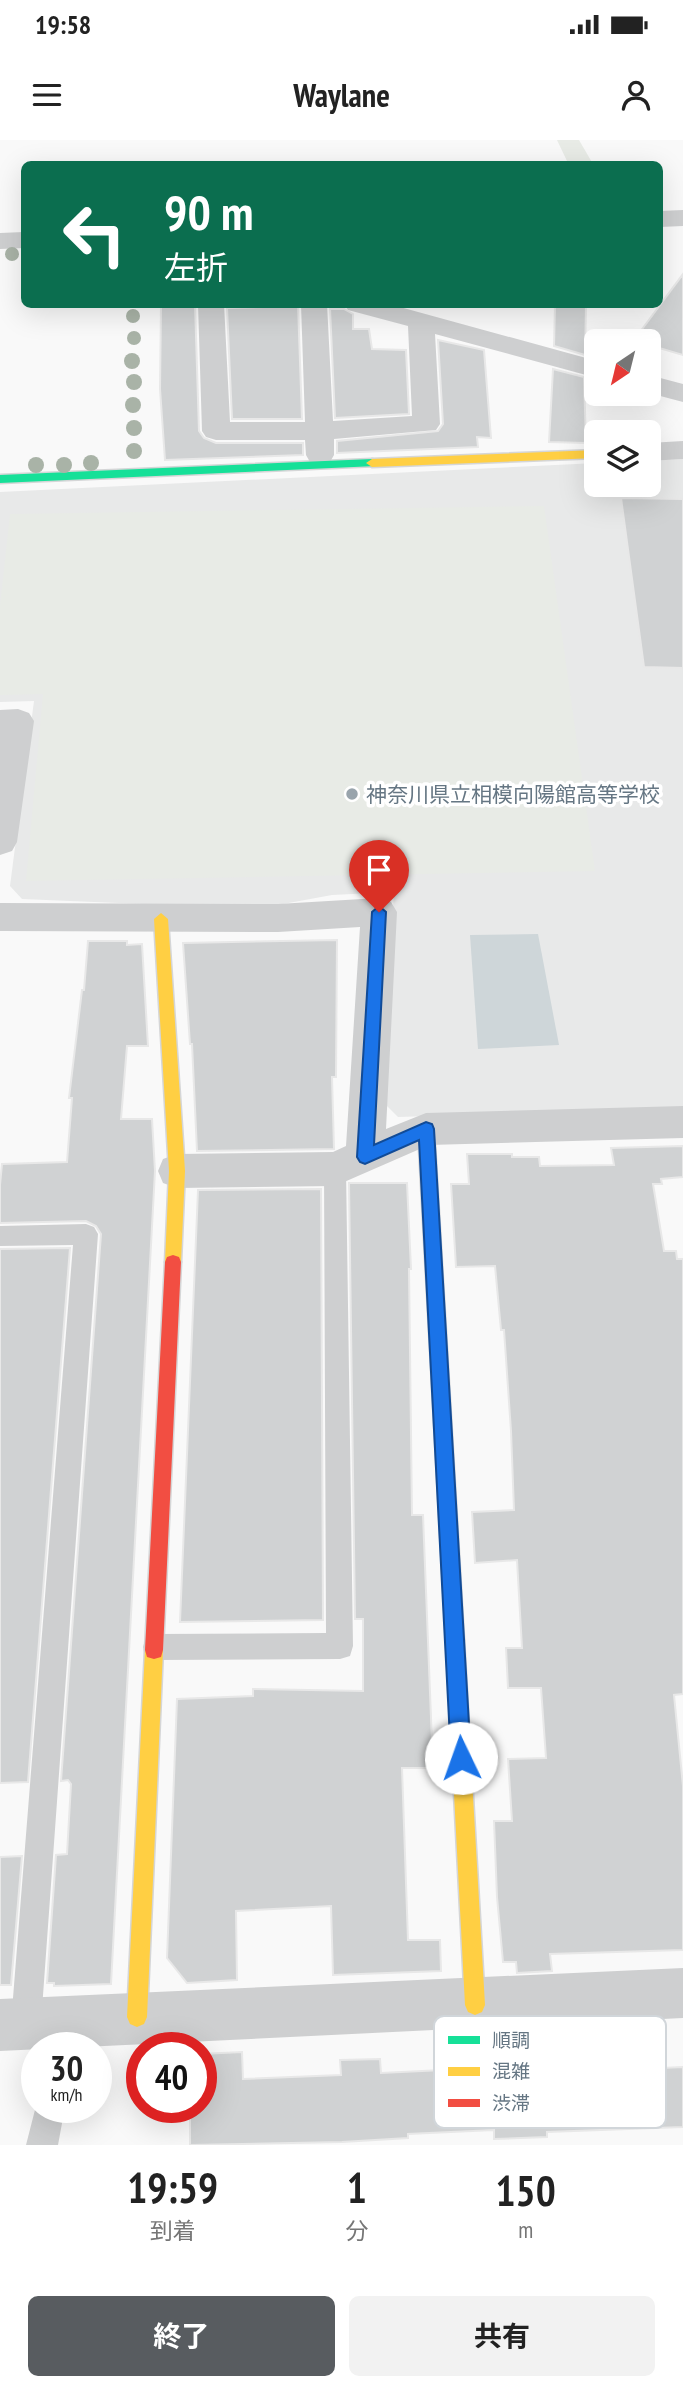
<!DOCTYPE html>
<html lang="ja">
<head>
<meta charset="utf-8">
<style>
  :root { --surface:#fff; --page:#f2f2f2; --text:#222; --muted:#767676; --accent:#585c60 }
  body { margin:0; font-family:"PT Sans Narrow","Noto Sans JP",sans-serif; background:var(--page); color:var(--text); height:100vh; display:flex; flex-direction:column; font-size:26px; white-space:nowrap }
  * { box-sizing:border-box; margin:0 }
  p { font-size:23px; color:var(--muted) }
  .icon { flex:none; width:38px; height:38px; fill:none; stroke:currentColor; stroke-width:2; stroke-linecap:round; stroke-linejoin:round }
  .map { position:relative; height:2005px; overflow:hidden }
  .side { display:flex; flex-direction:column; background:var(--surface); flex:1 }
  .side>* { flex:none }
  .top-card { position:absolute; left:21px; top:21px; width:642px; height:147px; border-radius:10px; box-shadow:0 7px 28px #0002; background:#0b6e4f; color:#fff; overflow:hidden }
  .needle { width:46px; rotate:215deg }
  .tools { position:absolute; left:584px; top:189px; display:grid; gap:14px }
  .tools a { display:grid; place-items:center; width:77px; height:77px; border-radius:10px; background:var(--surface); box-shadow:0 7px 28px #0002; font-size:35px }
  .speed { position:absolute; left:21px; top:1892px; display:flex; gap:14px; font-size:35px; font-weight:700; text-align:center }
  .speed>* { display:grid; place-content:center; width:91px; height:91px; border-radius:50%; background:var(--surface); box-shadow:0 7px 28px #0002; line-height:1 }
  .speed small { font-size:18px; font-weight:400 }
  .speed .limit { border:10px solid #d22; background:#fff; color:#111 }
  .pin { position:absolute; display:grid; place-items:center; width:60px; height:60px; color:#fff; margin:-72px -30px; border-radius:50% 50% 50% 0; rotate:-45deg; box-shadow:0 0 7px #0007 }
  .pin .icon { rotate:45deg }
  .me { position:absolute; width:77px; margin:-38px; rotate:357deg; stroke-linejoin:round; filter:drop-shadow(0 0 5px #0008) }
  .turn { display:flex; align-items:center; gap:24px; height:147px; padding:0 28px; font-size:32px }
  .turn .icon { width:91px; height:91px; stroke-width:2.5 }
  .turn b { display:block; font-size:49px; line-height:60px }
  .eta { display:flex; justify-content:space-evenly; align-items:center; height:119px; text-align:center }
  .eta b { font-size:42px; font-weight:700; line-height:49px }
  .button { display:flex; gap:14px; margin-top:auto; padding:14px 28px }
  .button a { flex:1; height:80px; border-radius:10px; background:var(--accent); color:#fff; font-size:28px; font-weight:700; line-height:80px; text-align:center }
  .button a+a { background:var(--page); color:var(--text) }
  .status { display:flex; justify-content:space-between; align-items:center; height:49px; padding:0 35px; background:var(--surface); direction:ltr }
  .status svg { height:19px; fill:currentColor }
  header { display:flex; justify-content:space-between; align-items:center; height:91px; padding:0 28px; background:var(--surface); font-size:32px; font-weight:700 }
  .map>svg:first-child { display:block }
  .built { fill:#e8e9e9 }
  .green { fill:#e8ebe6 }
  .water { fill:#ced6d9 }
  .building { fill:#d0d2d3; stroke:#e8e8e8; stroke-width:2 }
  .lines { fill:none; stroke-linecap:round; stroke-linejoin:round }
  .fast-casing { stroke:#d5d6d7; stroke-width:3 }
  .slow-casing { stroke:#d5d6d7; stroke-width:3 }
  .jam-casing { stroke:#d5d6d7; stroke-width:3 }
  .lane { fill:#cecfd0; fill-rule:evenodd }
  .street { fill:#cecfd0; fill-rule:evenodd }
  .fast { fill:#16e098; fill-rule:evenodd }
  .slow { fill:#ffcf43; fill-rule:evenodd }
  .jam { fill:#f24e42; fill-rule:evenodd }
  .tree { fill:#a9b3a7 }
  .route { fill:#1a73e8; stroke:#114b97; stroke-width:2 }
  .poi-dot { fill:#99a4ac; stroke:#fff; stroke-width:2.5 }
  .labels { text-anchor:middle; dominant-baseline:central; stroke-width:7; stroke-linejoin:round; paint-order:stroke }
  .poi-label { font-size:21px; fill:#657683; stroke:#fff; text-anchor:start }
  .key { fill:#fff; stroke:#d1d6da; stroke-width:2 }
  .key-label { font-size:19px; fill:#657683 }
</style>
</head>
<body>
<div class="status"><b>19:58</b><svg viewBox="0 0 49 12"><path d="M0 12V9h3v3zM5 12V6h3v6zM10 12V3h3v9zM15 12V0h3v12zM26 1h20v11H26zM47 4h2v5h-2z"/></svg></div>
<header><svg class="icon" aria-label="menu" viewBox="0 0 24 24"><path d="M4 6h16M4 12h16M4 18h16"/></svg>Waylane<svg class="icon" aria-label="person" viewBox="0 0 24 24"><circle cx="12" cy="8" r="4"/><path d="M4 21q1-7 8-7t8 7"/></svg></header>
<div class="map">
<svg width="683" height="2005" viewBox="0 0 683 2005">
  <rect width="100%" height="100%" fill="#f9f9f9"/>
  <!-- built -->
  <path class="built" d="M 683,319 L 683,968 L 398,977 L 381,960 L 394,752 L 332,755 L 283,764 L 167,765 L 22,759 L 10,746 L 34,561 L 0,562 L 0,352 L 597,323 L 597,345 L 649,345 L 649,321 Z"/>
  <!-- green -->
  <path class="green" d="M 557,0 L 579,0 L 593,24 L 567,21 Z
    M 544,366 L 595,731 L 26,741 L 43,554 L 0,555 L 0,466 L 10,374 Z"/>
  <!-- water -->
  <path class="water" d="M 538,794 L 559,905 L 478,909 L 470,795 Z"/>
  <!-- building -->
  <path class="building" d="M 683,134 L 683,215 L 649,205 L 649,201 L 634,200 Z
    M 161,164 L 195,164 L 199,291 L 204,298 L 216,303 L 303,303 L 303,315 L 165,320 L 160,249 Z
    M 263,164 L 298,164 L 302,279 L 232,279 L 227,168 L 263,167 Z
    M 555,165 L 586,166 L 585,215 L 554,206 Z
    M 330,169 L 344,169 L 353,174 L 353,189 L 369,189 L 372,209 L 406,210 L 409,274 L 335,278 Z
    M 438,200 L 484,210 L 491,298 L 477,297 L 478,307 L 337,313 L 337,301 L 438,291 L 443,284 Z
    M 553,229 L 584,237 L 586,303 L 549,302 Z
    M 621,358 L 683,359 L 683,528 L 644,527 Z
    M 337,800 L 336,937 L 332,937 L 334,1009 L 197,1011 L 192,904 L 190,904 L 183,803 Z
    M 88,801 L 127,801 L 127,805 L 142,804 L 148,906 L 127,906 L 121,979 L 152,979 L 155,1031 L 111,1844 L 54,1846 L 54,1843 L 47,1843 L 56,1715 L 67,1714 L 71,1644 L 68,1640 L 61,1641 L 101,1094 L 96,1086 L 86,1081 L 0,1083 L 0,1045 L 2,1024 L 67,1022 L 72,958 L 69,958 L 82,850 L 84,850 Z
    M 683,1006 L 683,1037 L 661,1039 L 662,1044 L 653,1044 L 664,1111 L 676,1111 L 677,1119 L 683,1119 L 683,1554 L 674,1555 L 683,1646 L 683,1810 L 550,1814 L 552,1831 L 517,1833 L 516,1822 L 503,1822 L 497,1757 L 494,1681 L 512,1681 L 508,1619 L 546,1618 L 541,1548 L 508,1548 L 506,1508 L 522,1508 L 517,1420 L 475,1423 L 472,1372 L 514,1370 L 511,1291 L 504,1190 L 501,1190 L 495,1126 L 456,1127 L 451,1044 L 469,1044 L 467,1014 L 512,1014 L 512,1017 L 539,1017 L 540,1026 L 614,1025 L 611,1008 Z
    M 349,1043 L 407,1043 L 411,1129 L 409,1129 L 412,1375 L 423,1375 L 433,1628 L 402,1628 L 408,1800 L 440,1800 L 441,1831 L 333,1835 L 331,1766 L 236,1771 L 237,1840 L 187,1843 L 167,1818 L 177,1559 L 253,1556 L 253,1549 L 363,1551 L 363,1479 L 355,1479 Z
    M 321,1049 L 323,1480 L 180,1482 L 198,1050 Z
    M 70,1108 L 28,1642 L 0,1643 L 0,1109 Z
    M 22,1716 L 11,1845 L 0,1845 L 0,1717 Z
    M 606,1897 L 609,1914 L 660,1913 L 661,1928 L 683,1927 L 683,1987 L 547,1992 L 547,1997 L 494,1999 L 494,1990 L 408,1994 L 408,1998 L 342,2002 L 190,2005 L 190,1967 L 201,1967 L 201,1914 L 242,1912 L 243,1939 L 341,1935 L 340,1920 L 380,1919 L 381,1933 L 463,1929 L 462,1921 L 488,1920 L 487,1900 Z"/>
  <g class="lines">
    <!-- fast casing -->
    <g class="fast-casing">
      <path id="fast" d="M 372,319 L 376,320 L 376,326 L 0,343 L 0,335 Z"/>
    </g>
    <!-- slow casing -->
    <g class="slow-casing">
      <path id="slow" d="M 597,310 L 597,318 L 372,327 L 366,323 L 372,319 Z
        M 161,773 L 168,779 L 185,1031 L 181,1122 L 179,1127 L 173,1129 L 167,1127 L 165,1122 L 169,1031 L 154,779 Z
        M 455,1491 L 462,1493 L 464,1500 L 485,1865 L 482,1872 L 475,1875 L 468,1872 L 465,1865 L 446,1500 L 448,1493 Z
        M 154,1501 L 161,1503 L 163,1510 L 147,1877 L 144,1884 L 137,1887 L 130,1884 L 127,1877 L 145,1510 L 147,1503 Z"/>
    </g>
    <!-- jam casing -->
    <g class="jam-casing">
      <path id="jam" d="M 426,982 L 432,984 L 434,989 L 464,1500 L 462,1507 L 455,1509 L 448,1507 L 446,1500 L 418,989 L 420,984 Z
        M 173,1115 L 179,1117 L 181,1122 L 163,1510 L 161,1517 L 154,1519 L 147,1517 L 145,1510 L 165,1122 L 167,1117 Z"/>
    </g>
    <!-- lane -->
    <path class="lane" d="M 335,1019 L 343,1022 L 346,1029 L 353,1506 L 350,1516 L 340,1519 L 156,1520 L 146,1517 L 143,1507 L 146,1497 L 156,1494 L 326,1493 L 324,1029 L 327,1022 Z
      M 86,1084 L 94,1087 L 98,1094 L 41,1883 L 37,1894 L 26,1898 L 15,1894 L 11,1883 L 73,1105 L 0,1106 L 0,1086 Z
      M 37,1962 L 37,1967 L 65,1967 L 58,2005 L 26,2005 Z"/>
    <!-- street -->
    <path class="street" d="M 683,70 L 683,86 L 660,87 L 660,71 Z
      M 24,92 L 24,108 L 0,109 L 0,93 Z
      M 198,164 L 224,164 L 230,282 L 305,282 L 301,164 L 327,164 L 333,281 L 412,276 L 408,186 L 348,170 L 344,164 L 389,164 L 597,221 L 597,238 L 435,194 L 440,284 L 436,290 L 334,299 L 334,315 L 330,322 L 320,324 L 310,322 L 306,315 L 305,300 L 216,300 L 206,297 L 202,291 Z
      M 649,235 L 683,244 L 683,262 L 649,253 Z
      M 683,301 L 683,319 L 649,321 L 649,303 Z
      M 18,569 L 29,573 L 34,581 L 17,702 L 12,711 L 0,715 L 0,570 Z
      M 379,758 L 391,762 L 397,772 L 386,989 L 426,973 L 683,966 L 683,998 L 429,1005 L 335,1046 L 177,1048 L 163,1043 L 158,1031 L 163,1019 L 177,1014 L 333,1012 L 346,1006 L 360,787 L 278,792 L 0,791 L 0,763 L 278,764 Z
      M 683,1828 L 683,1878 L 0,1911 L 0,1859 Z"/>
    <!-- fast -->
    <use href="#fast" class="fast"/>
    <!-- slow -->
    <use href="#slow" class="slow"/>
    <!-- jam -->
    <use href="#jam" class="jam"/>
  </g>
  <!-- trees -->
  <g class="tree">
    <circle cx="12" cy="114" r="7"/>
    <circle cx="133" cy="176" r="7"/>
    <circle cx="134" cy="198" r="7"/>
    <circle cx="132" cy="221" r="8"/>
    <circle cx="134" cy="242" r="8"/>
    <circle cx="133" cy="265" r="8"/>
    <circle cx="134" cy="288" r="8"/>
    <circle cx="134" cy="311" r="8"/>
    <circle cx="91" cy="323" r="8"/>
    <circle cx="36" cy="325" r="8"/>
    <circle cx="64" cy="325" r="8"/>
  </g>
  <!-- route -->
  <path class="route" d="M 379,766 L 386,772 L 374,1005 L 426,982 L 432,984 L 434,989 L 471,1618 L 468,1625 L 461,1628 L 454,1625 L 451,1618 L 419,1000 L 365,1024 L 360,1022 L 357,1017 L 372,772 Z"/>
  <!-- markers -->
  <circle class="poi-dot" cx="352" cy="654" r="7"/>
  <g class="labels">
    <!-- poi labels -->
    <g class="poi-label">
      <text x="366" y="654">神奈川県立相模向陽館高等学校</text>
    </g>
  </g>
  <!-- legend -->
  <rect x="434" y="1876" width="232" height="112" rx="10" class="key"/>
  <rect x="448" y="1896" width="32" height="8" fill="#16e098"/>
  <rect x="448" y="1927" width="32" height="9" fill="#ffcf43"/>
  <rect x="448" y="1959" width="32" height="8" fill="#f24e42"/>
  <g class="key-label">
    <text x="492" y="1907">順調</text>
    <text x="492" y="1938">混雑</text>
    <text x="492" y="1970">渋滞</text>
  </g>
</svg>
<div class="tools">
<a><svg class="needle" viewBox="-14 -14 28 28"><path d="M0-13l5 13h-10z" fill="#e53935"/><path d="M0 13l5-13h-10z" fill="#767676"/></svg></a>
<a><svg class="icon" aria-label="layers" viewBox="0 0 24 24"><path d="M12 4l9 5-9 5-9-5zM3 14l9 5 9-5"/></svg></a>
</div>
<div class="speed"><div>30<small>km/h</small></div><div class="limit">40</div></div>
<div class="pin" style="left:379px;top:772px;background:#d93025"><svg class="icon" aria-label="arrive" viewBox="0 0 24 24"><path d="M6 21V4h12l-3 4 3 4H6"/></svg></div>
<svg class="me" style="left:461px;top:1618px" viewBox="-20 -20 40 40"><circle r="19" fill="#fff"/><path d="M0-13L10 11 0 6-10 11z" fill="#1a73e8"/></svg>
<div class="top-card">
<div class="turn"><svg class="icon" aria-label="left" viewBox="0 0 24 24"><path d="M17 20v-9H6M10 6l-5 5 5 5"/></svg><div><b>90 m</b>左折</div></div>
</div>
</div>
<section class="side">
<div class="eta">
<div><b>19:59</b><p>到着</p></div>
<div><b>1</b><p>分</p></div>
<div><b>150</b><p>m</p></div>
</div>
<div class="button"><a>終了</a><a>共有</a></div>
</section>
</body>
</html>
